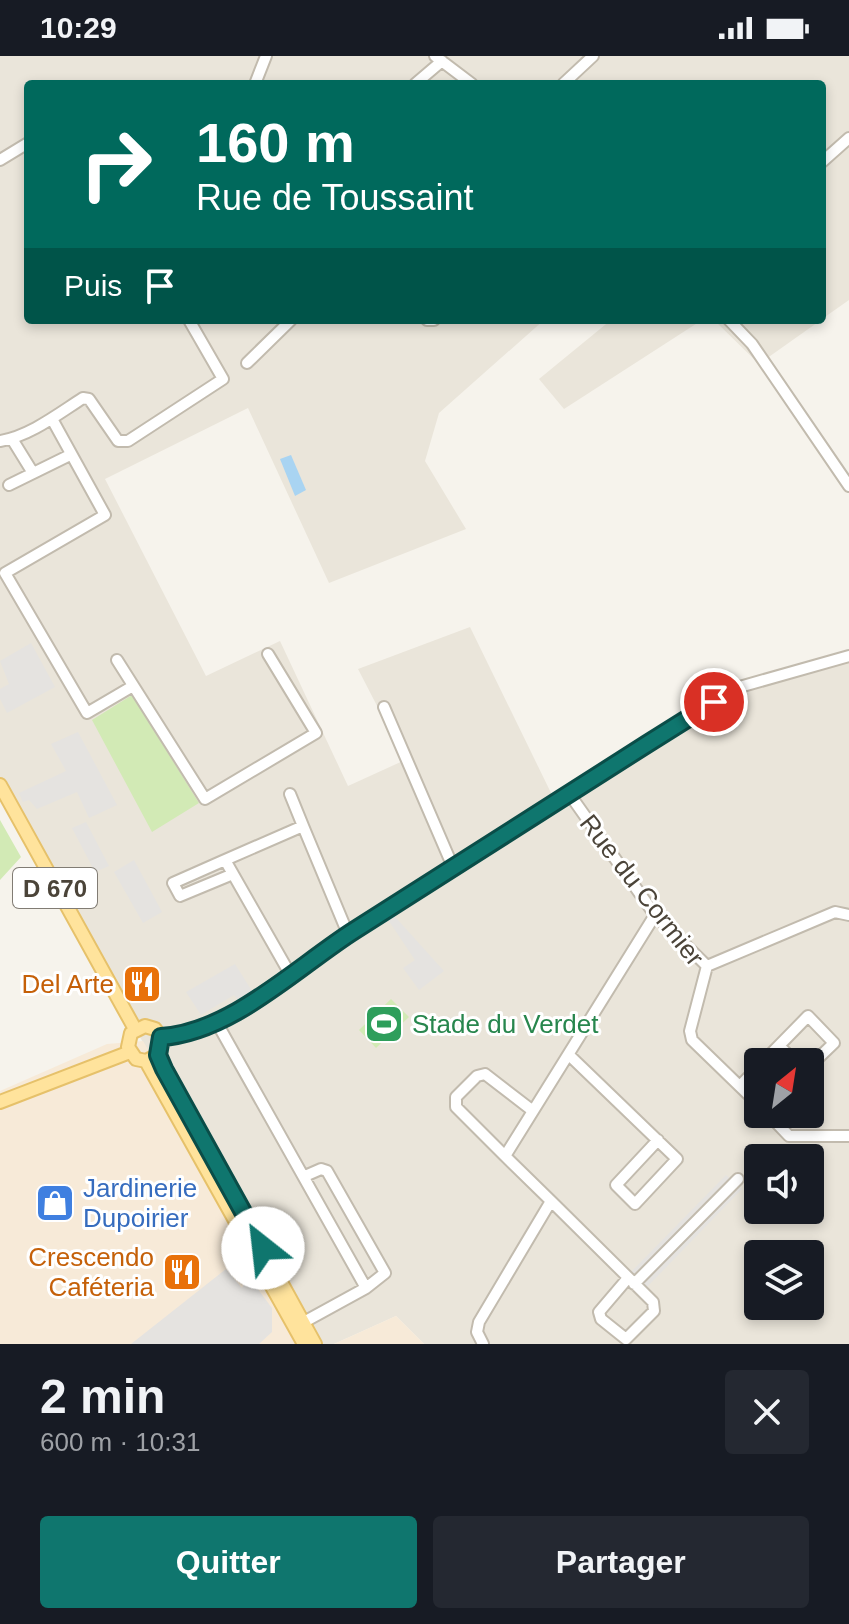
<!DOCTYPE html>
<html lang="fr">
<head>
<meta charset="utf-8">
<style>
  :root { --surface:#171b24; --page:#242831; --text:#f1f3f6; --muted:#9ea1a6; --accent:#0f766e }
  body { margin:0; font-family:Arial,sans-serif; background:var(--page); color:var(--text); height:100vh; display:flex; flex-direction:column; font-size:30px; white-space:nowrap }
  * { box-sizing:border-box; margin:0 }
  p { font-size:26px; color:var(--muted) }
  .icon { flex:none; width:44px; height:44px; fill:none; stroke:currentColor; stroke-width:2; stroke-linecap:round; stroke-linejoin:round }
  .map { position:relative; height:1288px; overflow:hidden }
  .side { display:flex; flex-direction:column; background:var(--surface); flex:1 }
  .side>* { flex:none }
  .guide { position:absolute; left:24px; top:24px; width:802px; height:244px; border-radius:8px; box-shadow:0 4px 12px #0003; background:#00695c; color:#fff; overflow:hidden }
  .needle { width:52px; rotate:30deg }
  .fabs { position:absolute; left:744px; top:992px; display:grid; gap:16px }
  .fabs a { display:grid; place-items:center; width:80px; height:80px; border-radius:8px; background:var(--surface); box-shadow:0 4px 12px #0003; font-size:40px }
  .pin { position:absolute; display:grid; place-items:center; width:68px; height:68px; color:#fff; margin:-34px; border:4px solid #fff; border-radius:50%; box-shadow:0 2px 8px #0007 }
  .me { position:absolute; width:88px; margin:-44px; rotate:331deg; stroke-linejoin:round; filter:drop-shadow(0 0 6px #0008) }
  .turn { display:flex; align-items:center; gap:28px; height:168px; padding:0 40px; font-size:36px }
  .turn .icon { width:104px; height:104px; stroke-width:2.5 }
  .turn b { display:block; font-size:56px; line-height:68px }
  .then { display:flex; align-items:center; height:76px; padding:0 40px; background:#0003; gap:16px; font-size:30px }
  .round { display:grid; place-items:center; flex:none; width:84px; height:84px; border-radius:8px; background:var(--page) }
  .overview { display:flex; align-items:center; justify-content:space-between; height:136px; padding:0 40px }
  h1 { font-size:48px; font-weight:600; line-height:60px }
  .action { display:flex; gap:16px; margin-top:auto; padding:16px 40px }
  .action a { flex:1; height:92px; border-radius:8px; background:var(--accent); color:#fff; font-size:32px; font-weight:600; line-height:92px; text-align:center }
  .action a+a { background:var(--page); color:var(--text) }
  .status { display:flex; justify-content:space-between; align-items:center; height:56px; padding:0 40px; background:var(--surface); direction:ltr }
  .status svg { height:22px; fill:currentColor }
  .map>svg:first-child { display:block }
  .residential { fill:#eae5da; fill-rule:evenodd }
  .commercial { fill:#f7ead8 }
  .green { fill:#d2eab5 }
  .parking { fill:#e5e3e0 }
  .water { fill:#a9d4f2 }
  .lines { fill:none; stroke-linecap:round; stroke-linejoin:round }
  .minor-casing { stroke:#c2bbae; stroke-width:14 }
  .major-casing { stroke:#e6c16a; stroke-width:16 }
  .minor { stroke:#fff; stroke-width:10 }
  .major { stroke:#ffe39c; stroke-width:12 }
  .route-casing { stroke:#0a4d48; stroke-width:20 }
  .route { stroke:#0f766e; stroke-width:14 }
  .labels { text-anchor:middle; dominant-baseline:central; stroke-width:6; stroke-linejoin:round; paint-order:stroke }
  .shield { fill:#fff; stroke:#817c74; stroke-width:2 }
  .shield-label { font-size:24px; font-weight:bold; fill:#4b4439 }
  .street-label { font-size:26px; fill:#4b4439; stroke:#fff }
  .food-label { font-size:26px; fill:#c56008; stroke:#fff; text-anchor:end }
  .leisure-label { font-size:26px; fill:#27864d; stroke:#fff; text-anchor:start }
  .shop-label { font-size:26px; fill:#366cbe; stroke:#fff; text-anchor:start }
</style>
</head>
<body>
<div class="status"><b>10:29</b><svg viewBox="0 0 49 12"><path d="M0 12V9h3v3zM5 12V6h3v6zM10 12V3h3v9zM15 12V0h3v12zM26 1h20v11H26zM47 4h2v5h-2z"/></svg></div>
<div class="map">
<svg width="849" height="1288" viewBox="0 0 849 1288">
  <rect width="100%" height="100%" fill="#f6f3ec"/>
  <!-- residential -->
  <path class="residential" d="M 0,0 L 849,0 L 849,244 L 822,263 L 822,28 L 28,28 L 28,264 L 544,264 L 439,357 L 425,405 L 466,473 L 329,527 L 248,352 L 105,423 L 206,620 L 280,585 L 348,730 L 405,704 L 358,613 L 470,571 L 553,741 L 729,631 L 849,594 L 849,1288 L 424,1288 L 396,1260 L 334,1288 L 322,1288 L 128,961 L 0,729 ZM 758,1006 L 810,1006 L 810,1058 L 758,1058 ZM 758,1102 L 810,1102 L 810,1154 L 758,1154 ZM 758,1198 L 810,1198 L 810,1250 L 758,1250 Z
    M 611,264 L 702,264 L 564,353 L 539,323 Z
    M 714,264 L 821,264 L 759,308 Z"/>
  <!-- commercial -->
  <path class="commercial" d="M 143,985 L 322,1288 L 0,1288 L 0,1035 L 107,988 Z
    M 396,1260 L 424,1288 L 334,1288 Z"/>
  <!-- green -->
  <path class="green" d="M 132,639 L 199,747 L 152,776 L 92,664 Z
    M 0,764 L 21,801 L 0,824 Z
    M 391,943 L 409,961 L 376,992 L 359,974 Z"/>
  <!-- parking -->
  <path class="parking" d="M 31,587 L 55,631 L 7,657 L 0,643 L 0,633 L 9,628 L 0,605 Z
    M 78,676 L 117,749 L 89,762 L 77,736 L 37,753 L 29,744 L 23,746 L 19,737 L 66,715 L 51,688 Z
    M 86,766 L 109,810 L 95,816 L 72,772 Z
    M 134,804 L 162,856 L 143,867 L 114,816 Z
    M 388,853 L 444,915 L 419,934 L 403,912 L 415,904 L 383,856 Z
    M 235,908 L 252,935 L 238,944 L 234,939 L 201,959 L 186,936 Z
    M 726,1119 L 742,1133 L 647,1231 L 631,1216 Z
    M 226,1213 L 242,1232 L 248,1220 L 272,1252 L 272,1276 L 259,1288 L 131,1288 Z"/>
  <!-- water -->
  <path class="water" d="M 291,399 L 306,434 L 295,440 L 280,403 Z"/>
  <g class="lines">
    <!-- minor casing -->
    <g class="minor-casing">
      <path id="minor" d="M 435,0 L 472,28
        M 255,28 L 266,0
        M 415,28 L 442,5
        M 563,28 L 593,0
        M 0,104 L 28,87
        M 822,106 L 849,82
        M 427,264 L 434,264
        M 729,264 L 752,288 L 849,430
        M 247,307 L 291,264
        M 52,363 L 105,459 L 5,517 L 87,657 L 133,630
        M 12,383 L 33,417
        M 0,385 C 30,380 58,358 83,342 L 89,343 L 118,385 L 128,385 L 223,323 L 189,264
        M 9,429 L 70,399
        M 117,604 L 205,743 L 316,677 L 268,598
        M 384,651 L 453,811
        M 568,736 L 655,859 L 707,910 L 690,975 L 692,984 L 758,1048
        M 290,738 L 303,770
        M 225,804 L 173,827 L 180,840 L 233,818
        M 707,910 L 835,856 L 849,859
        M 290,918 L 225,804 L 303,770 L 348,878
        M 217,967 L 366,1232
        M 161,981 L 189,978 L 217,967 L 348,878 L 736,632 L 849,600
        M 779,990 L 796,1006
        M 569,999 L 677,1103 L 635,1148 L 616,1129 L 658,1084
        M 763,1006 L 808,960 L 834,987 L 810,1010
        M 740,1030 L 758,1011
        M 768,1058 L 789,1080 L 849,1080
        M 505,1100 L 456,1051 L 456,1041 L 477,1020 L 485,1018 L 533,1055
        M 551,1145 L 653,1246 L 654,1255 L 626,1283 L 601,1263 L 599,1256 L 628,1222
        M 634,1228 L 738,1123
        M 304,1266 L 366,1232 L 385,1217 L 327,1115 L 321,1113 L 305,1120
        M 483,1288 L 477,1276 L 479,1266 L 551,1145 L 505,1100 L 655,859"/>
    </g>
    <!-- major casing -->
    <g class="major-casing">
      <path id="major" d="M 0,729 L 135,973
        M 158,999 L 146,1005 L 136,1003 L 128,991 L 131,977 L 145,970 L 155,973 L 161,981 L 158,999 L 164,1013 L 315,1288
        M 146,1005 L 304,1288
        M 0,1046 L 130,996"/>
    </g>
    <!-- minor -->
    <use href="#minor" class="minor"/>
    <!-- major -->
    <use href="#major" class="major"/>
  </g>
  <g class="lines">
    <!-- route casing -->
    <g class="route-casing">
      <path id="route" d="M 263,1192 L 164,1013 L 158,999 L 161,981 C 231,977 298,910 355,874 C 475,797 594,721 714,646"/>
    </g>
    <!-- route -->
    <use href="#route" class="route"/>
  </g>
  <!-- icons -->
  <defs>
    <g id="restaurant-square" transform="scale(2)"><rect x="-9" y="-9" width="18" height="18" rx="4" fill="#e8710a" stroke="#fff"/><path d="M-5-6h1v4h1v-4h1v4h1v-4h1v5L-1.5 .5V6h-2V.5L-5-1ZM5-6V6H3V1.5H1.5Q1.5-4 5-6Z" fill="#fff"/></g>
    <g id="stadium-square" transform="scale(2)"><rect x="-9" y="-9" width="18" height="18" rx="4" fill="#2e9e5b" stroke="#fff"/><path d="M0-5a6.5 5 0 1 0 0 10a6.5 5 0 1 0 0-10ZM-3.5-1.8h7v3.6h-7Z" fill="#fff"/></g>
    <g id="shop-square" transform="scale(2)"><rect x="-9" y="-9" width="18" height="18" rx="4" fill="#3f7fe0" stroke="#fff"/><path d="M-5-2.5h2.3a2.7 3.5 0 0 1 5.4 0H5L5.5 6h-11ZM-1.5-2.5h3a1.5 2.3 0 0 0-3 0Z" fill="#fff"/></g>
  </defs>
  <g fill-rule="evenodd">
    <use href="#restaurant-square" x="142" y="928"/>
    <use href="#stadium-square" x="384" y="968"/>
    <use href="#shop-square" x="55" y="1147"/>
    <use href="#restaurant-square" x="182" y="1216"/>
  </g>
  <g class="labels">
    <!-- shield labels -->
    <rect class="shield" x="13" y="812" width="84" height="40" rx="6"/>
    <g class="shield-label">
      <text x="55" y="832">D 670</text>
    </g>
    <!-- street labels -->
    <g class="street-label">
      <text transform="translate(642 834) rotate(52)">Rue du Cormier</text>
    </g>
    <!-- food labels -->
    <g class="food-label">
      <text x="114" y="928">Del Arte</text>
      <text x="154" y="1201">Crescendo<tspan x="154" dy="30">Caféteria</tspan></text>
    </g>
    <!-- leisure labels -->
    <g class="leisure-label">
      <text x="412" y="968">Stade du Verdet</text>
    </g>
    <!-- shop labels -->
    <g class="shop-label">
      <text x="83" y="1132">Jardinerie<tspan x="83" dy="30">Dupoirier</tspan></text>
    </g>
  </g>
</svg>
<div class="fabs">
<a><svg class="needle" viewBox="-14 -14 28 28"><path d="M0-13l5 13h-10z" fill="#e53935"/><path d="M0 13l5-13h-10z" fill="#9ea1a6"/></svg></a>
<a><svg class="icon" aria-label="sound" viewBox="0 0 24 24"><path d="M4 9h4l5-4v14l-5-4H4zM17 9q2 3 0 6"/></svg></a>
<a><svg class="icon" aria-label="layers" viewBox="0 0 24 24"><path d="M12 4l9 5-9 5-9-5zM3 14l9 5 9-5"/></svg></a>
</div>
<div class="pin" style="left:714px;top:646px;background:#d93025"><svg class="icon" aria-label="arrive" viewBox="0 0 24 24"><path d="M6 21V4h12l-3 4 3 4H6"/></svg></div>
<svg class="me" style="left:263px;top:1192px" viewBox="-20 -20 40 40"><circle r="19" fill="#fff"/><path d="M0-13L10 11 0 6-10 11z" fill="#0f766e"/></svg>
<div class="guide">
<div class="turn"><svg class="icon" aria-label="right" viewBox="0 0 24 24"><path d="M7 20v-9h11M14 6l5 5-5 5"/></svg><div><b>160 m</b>Rue de Toussaint</div></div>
<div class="then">Puis<svg class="icon" aria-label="arrive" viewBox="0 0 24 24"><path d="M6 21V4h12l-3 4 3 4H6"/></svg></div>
</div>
</div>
<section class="side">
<div class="overview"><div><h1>2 min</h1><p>600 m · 10:31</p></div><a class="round"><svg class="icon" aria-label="close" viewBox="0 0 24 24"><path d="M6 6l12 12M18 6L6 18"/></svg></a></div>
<div class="action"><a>Quitter</a><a>Partager</a></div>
</section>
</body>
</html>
